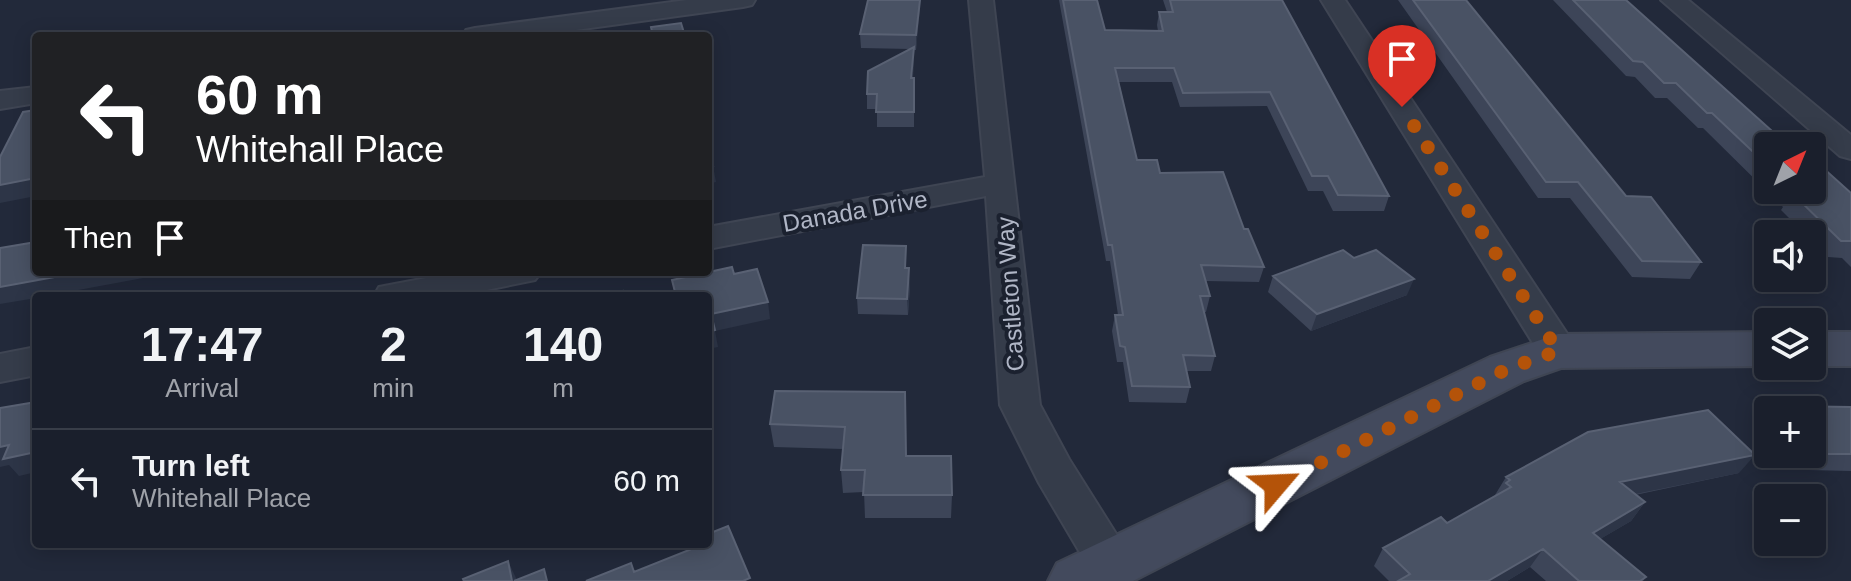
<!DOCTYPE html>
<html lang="en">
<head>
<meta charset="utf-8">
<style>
  :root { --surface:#1a1f2c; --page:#232734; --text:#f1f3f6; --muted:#9fa2a9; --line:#383d48 }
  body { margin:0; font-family:Helvetica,sans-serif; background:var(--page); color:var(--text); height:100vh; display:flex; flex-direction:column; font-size:30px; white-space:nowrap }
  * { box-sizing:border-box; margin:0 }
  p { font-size:26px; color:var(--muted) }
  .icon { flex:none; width:44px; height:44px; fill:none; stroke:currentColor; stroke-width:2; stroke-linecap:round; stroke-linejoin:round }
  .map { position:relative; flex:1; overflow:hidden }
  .drawer { position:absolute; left:32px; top:292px; width:680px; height:256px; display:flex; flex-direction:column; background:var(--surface); border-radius:8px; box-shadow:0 4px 20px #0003,0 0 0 2px var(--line) }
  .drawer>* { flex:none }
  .banner { position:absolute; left:32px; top:32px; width:680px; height:244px; border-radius:8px; box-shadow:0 4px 20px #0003,0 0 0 2px var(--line); background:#202124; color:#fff; overflow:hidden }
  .needle { width:52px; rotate:43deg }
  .buttons { position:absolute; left:1754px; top:132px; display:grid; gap:16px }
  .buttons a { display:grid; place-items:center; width:72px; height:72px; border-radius:8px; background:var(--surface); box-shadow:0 4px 20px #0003,0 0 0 2px var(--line); font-size:40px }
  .pin { position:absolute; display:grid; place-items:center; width:68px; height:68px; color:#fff; margin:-82px -34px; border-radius:50% 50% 50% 0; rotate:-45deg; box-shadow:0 0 8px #0007 }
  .pin .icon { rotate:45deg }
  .me { position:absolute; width:88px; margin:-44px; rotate:64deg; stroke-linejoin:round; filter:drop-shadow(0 0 6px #0008) }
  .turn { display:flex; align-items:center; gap:28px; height:168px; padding:0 32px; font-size:36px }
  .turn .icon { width:104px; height:104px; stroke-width:2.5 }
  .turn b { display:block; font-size:56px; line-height:68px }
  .then { display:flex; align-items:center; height:76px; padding:0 32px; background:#0003; gap:16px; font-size:30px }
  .eta { display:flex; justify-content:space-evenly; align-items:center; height:136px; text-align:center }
  .eta b { font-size:48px; font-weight:600; line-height:56px }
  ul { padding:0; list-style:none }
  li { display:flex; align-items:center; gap:24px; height:104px; padding:0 32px; border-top:2px solid var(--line) }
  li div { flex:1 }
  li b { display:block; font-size:30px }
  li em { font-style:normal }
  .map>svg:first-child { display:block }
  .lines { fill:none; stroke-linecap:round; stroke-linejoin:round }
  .street-casing { stroke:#3f4553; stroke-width:4 }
  .secondary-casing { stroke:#3f4553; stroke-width:4 }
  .street { fill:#353c4a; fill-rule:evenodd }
  .secondary { fill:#434a5d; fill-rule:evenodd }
  .wall { fill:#3d4558 }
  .shaded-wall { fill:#2d3547 }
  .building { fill:#495264; stroke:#596173; stroke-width:2 }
  .route { stroke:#b45309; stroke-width:14; stroke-dasharray:0 25.2 }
  .labels { text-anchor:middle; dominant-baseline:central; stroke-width:8; stroke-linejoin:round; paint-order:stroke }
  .street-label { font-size:24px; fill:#b0b6c6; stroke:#1b212f }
</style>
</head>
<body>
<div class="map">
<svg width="1851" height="581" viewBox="0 0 1851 581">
  <rect width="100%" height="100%" fill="#22293a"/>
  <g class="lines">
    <!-- street casing -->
    <g class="street-casing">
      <path id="street" d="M 687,0 L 755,0 L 752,5 L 743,7 L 532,36 L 462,36 L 466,30 L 475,28 Z
        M 969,0 L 993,0 L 1040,405 L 1069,459 L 1135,564 L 1129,578 L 1121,581 L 1095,578 L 1039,483 L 1000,405 L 986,196 L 708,249 L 708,227 L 985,177 Z
        M 1321,0 L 1345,0 L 1572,341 L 1577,351 L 1572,361 L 1558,365 L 1544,361 Z
        M 1661,0 L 1688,0 L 1851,135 L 1851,159 L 1840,156 Z
        M 36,87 L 36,103 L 0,109 L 0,91 Z
        M 458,272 L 541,272 L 535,280 L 457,296 L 374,296 L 379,287 Z
        M 36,347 L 36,375 L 0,382 L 0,354 Z"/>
    </g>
    <!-- secondary casing -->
    <g class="secondary-casing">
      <path id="secondary" d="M 1768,332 L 1768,366 L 1561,368 L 1524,381 L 1133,581 L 1048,581 L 1057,563 L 1490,357 L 1558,334 Z
        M 1812,332 L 1851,332 L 1851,366 L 1812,366 Z"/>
    </g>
    <!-- street -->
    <use href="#street" class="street"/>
    <!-- secondary -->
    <use href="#secondary" class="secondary"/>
  </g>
  <!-- wall -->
  <path class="wall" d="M 920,0 L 916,50 L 914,50 L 913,78 L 914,78 L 914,127 L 877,127 L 877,109 L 867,109 L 867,94 L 910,49 L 861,48 L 860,34 Z
    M 1059,0 L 1097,0 L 1105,30 L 1158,31 L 1157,25 L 1159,12 L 1167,12 L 1163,0 L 1282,0 L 1389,196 L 1384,211 L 1333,211 L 1323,191 L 1308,191 L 1267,106 L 1180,107 L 1172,82 L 1119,82 L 1137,160 L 1160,173 L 1244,229 L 1264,267 L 1259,282 L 1206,281 L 1210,296 L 1206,312 L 1204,312 L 1215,356 L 1211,371 L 1187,371 L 1190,387 L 1186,403 L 1129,402 L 1123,362 L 1117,362 L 1112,331 L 1115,315 L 1118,315 L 1110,261 L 1106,261 Z
    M 1398,0 L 1466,0 L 1626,196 L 1701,262 L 1690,279 L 1632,277 L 1570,198 L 1538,198 Z
    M 1553,0 L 1626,0 L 1768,146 L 1768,190 L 1812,190 L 1851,193 L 1851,267 L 1842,258 L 1828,257 L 1812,241 L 1812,234 L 1805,234 L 1781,210 L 1783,207 L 1703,128 L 1698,128 L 1667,98 L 1655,98 L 1635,77 L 1626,76 Z
    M 1354,258 L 1407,295 L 1311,331 L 1268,292 L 1273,276 Z
    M 906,268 L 910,285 L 908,315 L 858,314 L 857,298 Z
    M 775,391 L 906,456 L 952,495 L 951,518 L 865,518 L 864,492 L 843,493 L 841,470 L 843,449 L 774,447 L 770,424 Z
    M 1785,406 L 1851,407 L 1851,471 L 1808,470 L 1795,454 L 1812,454 L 1812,410 L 1782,410 Z
    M 1739,473 L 1635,495 L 1645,502 L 1631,521 L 1600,539 L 1646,577 L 1643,581 L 1546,581 L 1530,567 L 1507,581 L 1389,581 L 1374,566 L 1383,548 L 1447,523 L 1496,496 L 1495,495 L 1506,477 Z"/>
  <!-- shaded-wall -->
  <path class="shaded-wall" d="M 920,0 L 920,10 L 916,50 L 916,35 Z
    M 914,47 L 914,62 L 911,93 L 911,78 Z
    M 713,166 L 716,182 L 708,184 L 708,167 Z
    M 36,178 L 36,196 L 0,203 L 0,185 Z
    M 909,268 L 910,285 L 908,315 L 907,299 Z
    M 82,272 L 156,272 L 154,276 L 46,296 L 36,296 L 36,298 L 0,304 L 0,287 Z
    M 1414,279 L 1407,295 L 1311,331 L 1317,314 Z
    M 768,302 L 770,319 L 715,331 L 718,347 L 708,349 L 708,332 L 711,314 Z
    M 9,445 L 36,452 L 36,472 L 19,476 L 9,465 L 0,467 L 0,447 Z
    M 1755,455 L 1739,473 L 1606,500 L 1620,482 Z
    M 1645,502 L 1631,521 L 1580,551 L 1593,533 Z
    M 1543,549 L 1530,567 L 1507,581 L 1488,581 Z
    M 508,561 L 516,578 L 517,581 L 512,581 Z"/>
  <!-- building -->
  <path class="building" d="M 868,0 L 920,0 L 916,35 L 860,34 Z
    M 1063,0 L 1097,0 L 1105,30 L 1163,31 L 1159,12 L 1173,12 L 1170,0 L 1282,0 L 1389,196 L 1338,195 L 1328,176 L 1312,176 L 1270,92 L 1183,93 L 1174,68 L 1115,68 L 1137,160 L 1157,160 L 1160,173 L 1223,172 L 1244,229 L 1248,229 L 1264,267 L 1201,265 L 1210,296 L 1200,296 L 1215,356 L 1183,355 L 1190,387 L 1132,386 L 1125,347 L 1120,346 L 1115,315 L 1123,315 L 1112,245 L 1108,245 Z
    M 1413,0 L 1466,0 L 1626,196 L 1651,197 L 1701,262 L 1642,261 L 1578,182 L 1546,182 Z
    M 1573,0 L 1626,0 L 1772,131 L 1787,142 L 1794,142 L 1799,146 L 1768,146 L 1768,166 L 1712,113 L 1707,113 L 1676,83 L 1664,83 L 1643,62 L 1633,61 Z
    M 681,23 L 685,36 L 653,36 L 651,27 Z
    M 914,47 L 911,78 L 914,78 L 914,112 L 876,112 L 877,94 L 867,94 L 868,71 Z
    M 36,110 L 36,178 L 0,185 L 0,157 L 23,112 Z
    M 708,149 L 713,166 L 708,167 Z
    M 1812,158 L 1851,193 L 1851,241 L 1841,241 L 1793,194 L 1798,194 L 1794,190 L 1812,190 Z
    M 36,242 L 36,272 L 82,272 L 0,287 L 0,248 Z
    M 863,245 L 906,246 L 905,268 L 909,268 L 907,299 L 857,298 Z
    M 1343,250 L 1354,258 L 1376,250 L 1414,279 L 1317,314 L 1273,276 Z
    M 732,267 L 734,274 L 757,269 L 768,302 L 711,314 L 715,330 L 708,332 L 708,296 L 676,296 L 672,280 Z
    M 623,291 L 624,296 L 592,296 Z
    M 775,391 L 905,392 L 906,456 L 951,456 L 952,495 L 863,495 L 865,470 L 841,470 L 845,427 L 770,424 Z
    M 36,402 L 36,452 L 3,459 L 9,445 L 0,447 L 0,408 Z
    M 1785,406 L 1851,407 L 1851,454 L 1824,454 L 1812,439 L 1812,410 L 1788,410 Z
    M 1708,410 L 1755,455 L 1620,482 L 1645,502 L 1593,533 L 1646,577 L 1640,581 L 1579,581 L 1543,549 L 1488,581 L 1398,581 L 1410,574 L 1383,548 L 1441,517 L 1447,523 L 1511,487 L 1506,483 L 1510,480 L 1506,477 L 1588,432 Z
    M 728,526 L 750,578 L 743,581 L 586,581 L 631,563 L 634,572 L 704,544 L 708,544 L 708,534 Z
    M 508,561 L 512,581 L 464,581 L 463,579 Z
    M 544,569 L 547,581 L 514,581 Z"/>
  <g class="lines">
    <!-- route -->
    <path class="route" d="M 1276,485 L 1507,369 L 1558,351 L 1402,107"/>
  </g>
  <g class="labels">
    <!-- street labels -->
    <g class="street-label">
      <text transform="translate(855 211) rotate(-10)">Danada Drive</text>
      <text transform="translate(1010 294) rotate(-94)">Castleton Way</text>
    </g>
  </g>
</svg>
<div class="buttons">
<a><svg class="needle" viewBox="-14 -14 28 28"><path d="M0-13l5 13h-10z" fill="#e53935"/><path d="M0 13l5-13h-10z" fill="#9fa2a9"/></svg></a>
<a><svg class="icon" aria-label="sound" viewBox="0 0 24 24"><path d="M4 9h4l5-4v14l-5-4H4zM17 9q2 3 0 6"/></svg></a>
<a><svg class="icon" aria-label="layers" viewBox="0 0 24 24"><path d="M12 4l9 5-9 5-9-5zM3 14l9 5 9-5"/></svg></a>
<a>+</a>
<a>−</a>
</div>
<div class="pin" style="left:1402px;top:107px;background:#d93025"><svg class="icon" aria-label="arrive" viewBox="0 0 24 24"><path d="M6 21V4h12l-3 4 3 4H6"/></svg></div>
<svg class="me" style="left:1276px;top:485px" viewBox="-20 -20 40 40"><path d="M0-17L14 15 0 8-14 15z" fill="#b45309" stroke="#fff" stroke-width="4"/></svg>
<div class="banner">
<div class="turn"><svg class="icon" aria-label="left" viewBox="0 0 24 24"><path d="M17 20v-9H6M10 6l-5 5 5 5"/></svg><div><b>60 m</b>Whitehall Place</div></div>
<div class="then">Then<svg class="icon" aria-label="arrive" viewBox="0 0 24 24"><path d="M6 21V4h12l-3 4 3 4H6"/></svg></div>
</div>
<section class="drawer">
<div class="eta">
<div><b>17:47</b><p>Arrival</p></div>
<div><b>2</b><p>min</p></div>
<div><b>140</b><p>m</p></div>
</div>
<ul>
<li><svg class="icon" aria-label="left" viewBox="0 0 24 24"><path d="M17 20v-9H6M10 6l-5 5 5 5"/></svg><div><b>Turn left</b><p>Whitehall Place</p></div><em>60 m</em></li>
</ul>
</section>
</div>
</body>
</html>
